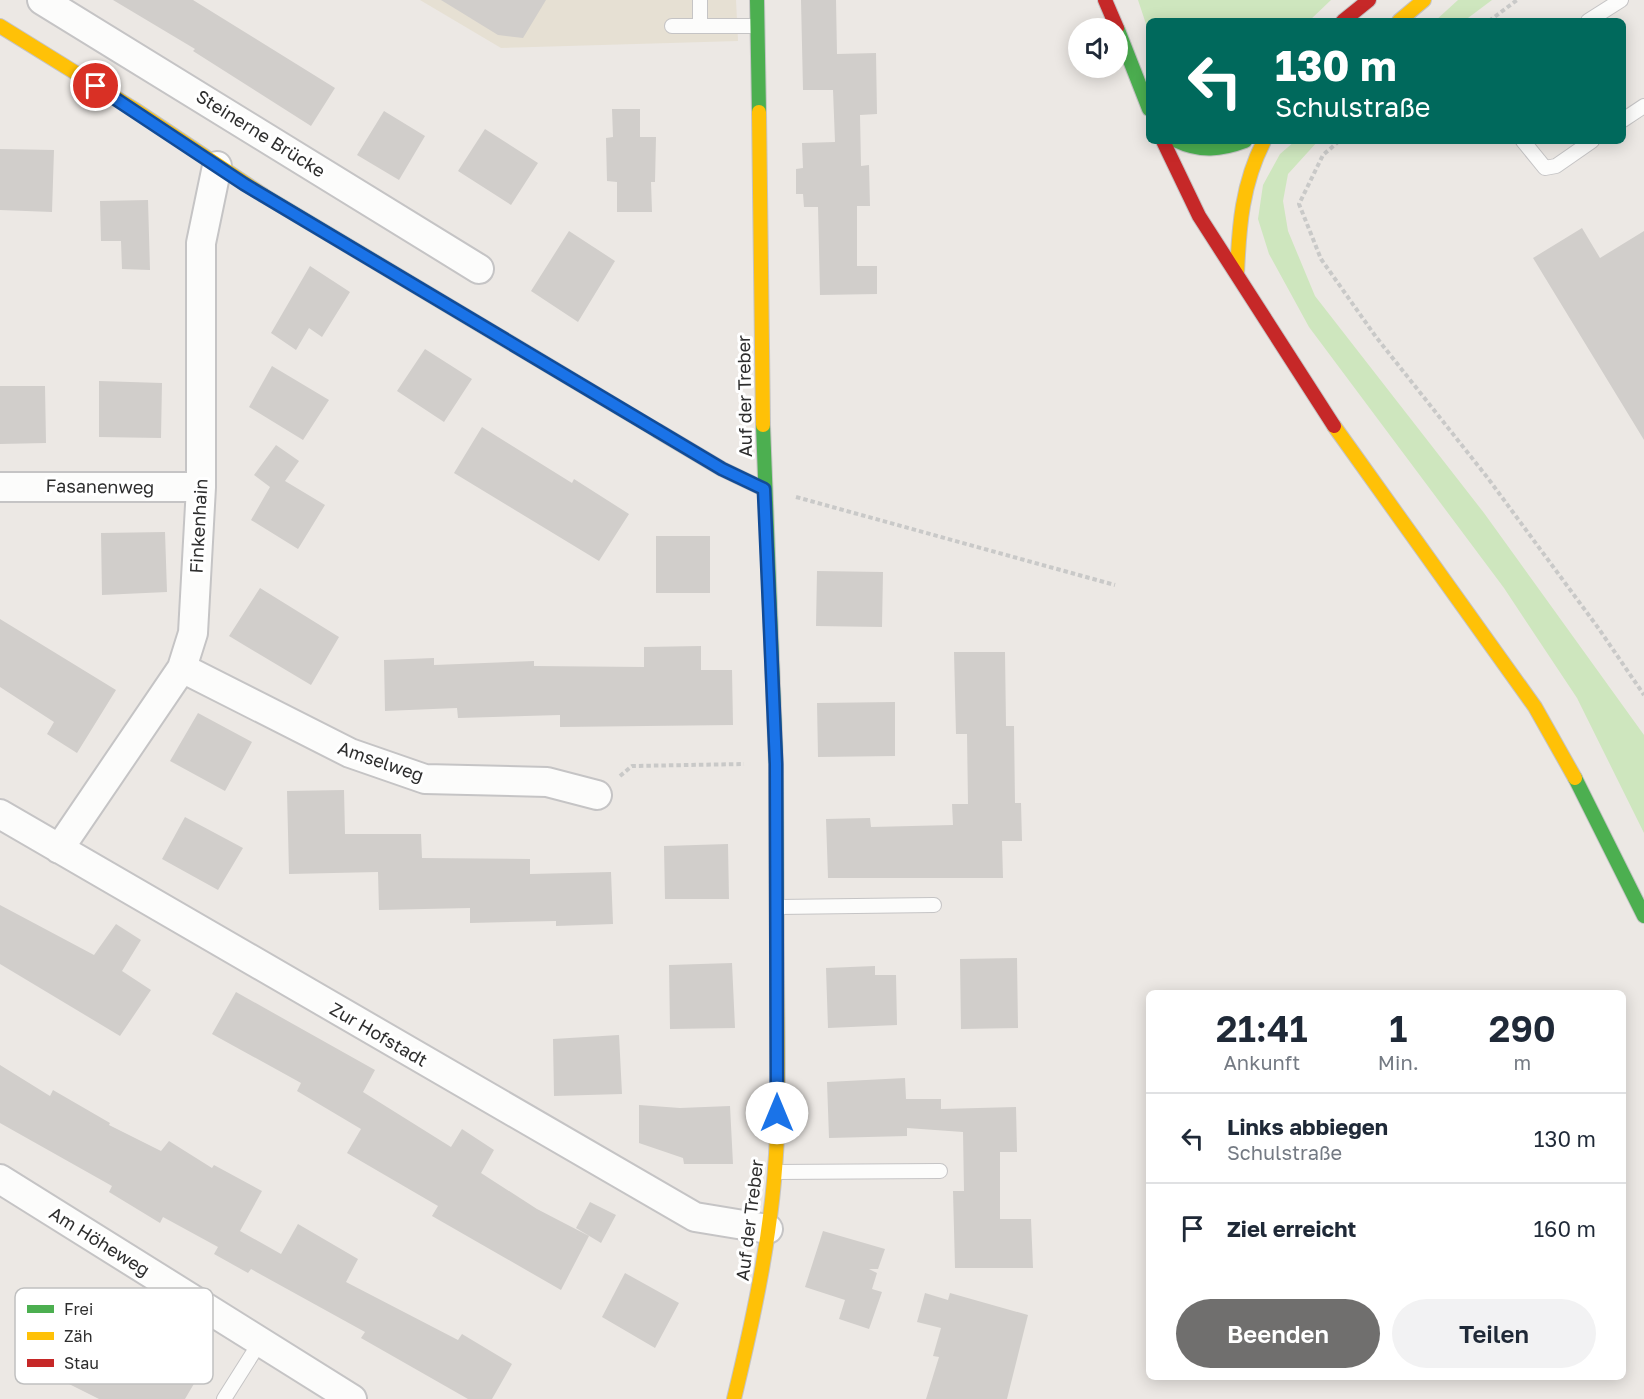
<!DOCTYPE html>
<html lang="de">
<head>
<meta charset="utf-8">
<style>
  :root { --surface:#fff; --page:#f2f2f3; --text:#1f2937; --muted:#747a83; --line:#e0e1e3; --accent:#706f6e }
  body { margin:0; font-family:"Golos Text",sans-serif; background:var(--page); color:var(--text); height:100vh; display:flex; flex-direction:column; font-size:22px; white-space:nowrap }
  * { box-sizing:border-box; margin:0 }
  p { font-size:20px; color:var(--muted) }
  .icon { flex:none; width:33px; height:33px; fill:none; stroke:currentColor; stroke-width:2; stroke-linecap:round; stroke-linejoin:round }
  .map { position:relative; flex:1; overflow:hidden }
  .drawer { position:absolute; left:1146px; top:990px; width:480px; height:390px; display:flex; flex-direction:column; background:var(--surface); border-radius:9px; box-shadow:0 3px 15px #0003 }
  .drawer>* { flex:none }
  .hud { position:absolute; left:1146px; top:18px; width:480px; height:126px; border-radius:9px; box-shadow:0 3px 15px #0003; background:#00695c; color:#fff; overflow:hidden }
  .fabs { position:absolute; left:1068px; top:18px; display:grid; gap:12px }
  .fabs a { display:grid; place-items:center; width:60px; height:60px; border-radius:50%; background:var(--surface); box-shadow:0 3px 15px #0003; font-size:30px }
  .pin { position:absolute; display:grid; place-items:center; width:51px; height:51px; color:#fff; margin:-26px; border:3px solid #fff; border-radius:50%; box-shadow:0 2px 6px #0007 }
  .me { position:absolute; width:66px; margin:-33px; rotate:0deg; stroke-linejoin:round; filter:drop-shadow(0 0 4px #0008) }
  .turn { display:flex; align-items:center; gap:21px; height:126px; padding:0 30px; font-size:27px }
  .turn .icon { width:78px; height:78px; stroke-width:2.5 }
  .turn b { display:block; font-size:42px; line-height:51px }
  .eta { display:flex; justify-content:space-evenly; align-items:center; height:102px; text-align:center }
  .eta b { font-size:36px; font-weight:600; line-height:42px }
  .primary-button { display:flex; gap:12px; margin-top:auto; padding:12px 30px }
  .primary-button a { flex:1; height:69px; border-radius:36px; background:var(--accent); color:#fff; font-size:24px; font-weight:600; line-height:69px; text-align:center }
  .primary-button a+a { background:var(--page); color:var(--text) }
  ul { padding:0; list-style:none }
  li { display:flex; align-items:center; gap:18px; height:90px; padding:0 30px; border-top:2px solid var(--line) }
  li div { flex:1 }
  li b { display:block; font-size:22px }
  li em { font-style:normal }
  .map>svg:first-child { display:block }
  .education { fill:#e6e0d3 }
  .green { fill:#cee6be }
  .building { fill:#d1cecb }
  .lines { fill:none; stroke-linecap:round; stroke-linejoin:round }
  .lane-casing { stroke:#c5c4c5; stroke-width:16 }
  .street-casing { stroke:#c5c4c5; stroke-width:32 }
  .fast-casing { stroke:#c5c4c5; stroke-width:16 }
  .slow-casing { stroke:#c5c4c5; stroke-width:16 }
  .jam-casing { stroke:#c5c4c5; stroke-width:16 }
  .path { stroke:#c9c9c8; stroke-width:4; stroke-dasharray:4.5 3; stroke-linecap:butt }
  .lane { stroke:#fcfcfb; stroke-width:14 }
  .street { stroke:#fcfcfb; stroke-width:28 }
  .fast { stroke:#4caf50; stroke-width:14 }
  .slow { stroke:#ffc107; stroke-width:14 }
  .jam { stroke:#c62828; stroke-width:14 }
  .route-casing { stroke:#114b97; stroke-width:15 }
  .route { stroke:#1a73e8; stroke-width:10 }
  .labels { text-anchor:middle; dominant-baseline:central; stroke-width:6; stroke-linejoin:round; paint-order:stroke }
  .street-label { font-size:18px; fill:#2e2e2e; stroke:#fff }
  .key { fill:#fff; stroke:#c0c0c0; stroke-width:1.5 }
  .key-label { font-size:16px; fill:#2e2e2e }
</style>
</head>
<body>
<div class="map">
<svg width="1644" height="1399" viewBox="0 0 1644 1399">
  <rect width="100%" height="100%" fill="#ece8e4"/>
  <!-- education -->
  <path class="education" d="M 420,0 L 736,0 L 738,41 L 501,48 Z"/>
  <!-- green -->
  <path class="green" d="M 1138,0 L 1331,0 L 1309,21 L 1149,21 L 1149,33 Z
    M 1458,0 L 1492,0 L 1464,21 L 1435,21 Z
    M 1295,141 L 1318,141 L 1288,174 L 1283,201 L 1288,231 L 1315,296 L 1484,513 L 1644,735 L 1644,833 L 1577,698 L 1504,588 L 1309,327 L 1269,254 L 1258,219 L 1263,185 L 1280,154 Z"/>
  <!-- building -->
  <path class="building" d="M 113,0 L 193,0 L 335,88 L 311,126 L 193,51 L 195,49 Z
    M 441,0 L 546,0 L 523,38 L 498,35 Z
    M 801,0 L 836,0 L 837,54 L 876,53 L 877,114 L 860,115 L 861,166 L 869,165 L 870,206 L 857,206 L 857,266 L 877,266 L 877,294 L 820,295 L 818,207 L 804,207 L 803,194 L 796,194 L 796,169 L 803,168 L 802,143 L 835,142 L 833,90 L 803,90 Z
    M 612,109 L 640,109 L 640,137 L 656,137 L 655,182 L 651,182 L 652,212 L 617,212 L 617,182 L 607,181 L 606,138 L 613,137 Z
    M 384,111 L 425,136 L 399,180 L 357,155 Z
    M 485,129 L 538,163 L 511,205 L 458,171 Z
    M 0,149 L 54,150 L 52,212 L 0,210 Z
    M 148,200 L 150,270 L 122,269 L 121,241 L 101,241 L 100,201 Z
    M 1582,228 L 1600,258 L 1644,231 L 1644,440 L 1533,258 Z
    M 569,231 L 615,261 L 578,322 L 531,291 Z
    M 310,266 L 350,292 L 322,337 L 309,328 L 296,350 L 271,333 Z
    M 425,349 L 472,379 L 444,422 L 397,391 Z
    M 272,366 L 329,400 L 303,440 L 249,407 Z
    M 99,381 L 162,383 L 161,438 L 99,437 Z
    M 0,386 L 45,386 L 46,443 L 0,444 Z
    M 482,427 L 572,483 L 574,479 L 629,514 L 599,561 L 454,473 Z
    M 276,445 L 299,461 L 285,481 L 325,505 L 298,549 L 251,520 L 270,487 L 254,475 Z
    M 165,532 L 167,592 L 102,595 L 101,533 Z
    M 656,536 L 710,536 L 710,593 L 656,593 Z
    M 817,571 L 883,572 L 882,627 L 816,626 Z
    M 260,588 L 339,637 L 311,685 L 229,636 Z
    M 0,619 L 116,690 L 77,753 L 47,734 L 54,722 L 0,687 Z
    M 701,646 L 701,670 L 732,670 L 733,725 L 560,727 L 560,715 L 458,718 L 457,708 L 385,711 L 384,660 L 434,658 L 434,665 L 534,661 L 534,666 L 644,667 L 644,647 Z
    M 954,652 L 1005,652 L 1006,726 L 1014,726 L 1015,803 L 1021,803 L 1022,841 L 1002,841 L 1003,878 L 828,878 L 826,819 L 870,818 L 871,827 L 953,825 L 952,804 L 968,804 L 967,734 L 956,734 Z
    M 895,702 L 895,756 L 818,757 L 817,703 Z
    M 198,713 L 252,742 L 225,791 L 170,761 Z
    M 344,790 L 345,834 L 421,834 L 422,858 L 530,859 L 530,874 L 611,872 L 613,924 L 556,926 L 556,921 L 470,923 L 470,908 L 379,910 L 378,872 L 289,874 L 287,791 Z
    M 185,817 L 243,848 L 218,890 L 162,859 Z
    M 728,844 L 729,899 L 665,899 L 664,846 Z
    M 0,905 L 94,955 L 116,924 L 141,940 L 122,971 L 151,990 L 120,1036 L 0,964 Z
    M 1017,958 L 1018,1028 L 961,1029 L 960,959 Z
    M 732,963 L 735,1028 L 670,1029 L 669,965 Z
    M 875,966 L 875,975 L 896,975 L 897,1025 L 828,1028 L 826,968 Z
    M 236,992 L 375,1070 L 363,1092 L 451,1147 L 462,1129 L 494,1150 L 481,1173 L 537,1209 L 589,1236 L 561,1290 L 432,1216 L 438,1206 L 347,1153 L 361,1129 L 297,1091 L 301,1083 L 212,1034 Z
    M 619,1035 L 622,1094 L 554,1096 L 553,1039 Z
    M 0,1065 L 50,1096 L 53,1090 L 110,1123 L 109,1125 L 161,1151 L 169,1141 L 212,1168 L 214,1165 L 262,1191 L 240,1231 L 281,1254 L 298,1224 L 358,1259 L 346,1282 L 458,1340 L 462,1334 L 512,1364 L 492,1399 L 468,1399 L 361,1338 L 365,1332 L 251,1269 L 248,1273 L 214,1254 L 218,1247 L 163,1217 L 160,1223 L 109,1192 L 112,1186 L 0,1123 Z
    M 905,1078 L 906,1099 L 941,1099 L 941,1109 L 1016,1107 L 1017,1152 L 1000,1152 L 1000,1219 L 1031,1219 L 1033,1268 L 955,1268 L 953,1191 L 964,1191 L 963,1132 L 907,1128 L 907,1136 L 829,1138 L 827,1082 Z
    M 639,1105 L 680,1108 L 730,1106 L 733,1164 L 684,1164 L 683,1158 L 639,1143 Z
    M 590,1202 L 616,1215 L 601,1243 L 576,1228 Z
    M 823,1231 L 885,1249 L 878,1269 L 869,1269 L 877,1273 L 872,1289 L 882,1292 L 869,1329 L 839,1319 L 845,1300 L 805,1287 Z
    M 625,1273 L 679,1303 L 655,1348 L 602,1317 Z
    M 925,1293 L 948,1300 L 950,1293 L 1028,1315 L 1007,1399 L 926,1399 L 939,1357 L 933,1356 L 941,1328 L 917,1322 Z
    M 61,1318 L 118,1349 L 123,1341 L 195,1382 L 185,1399 L 99,1399 L 33,1366 Z"/>
  <g class="lines">
    <!-- lane casing -->
    <g class="lane-casing">
      <path id="lane" d="M 1588,21 L 1621,0
        M 672,26 L 757,26
        M 700,26 L 700,0
        M 1623,120 L 1644,106
        M 1523,141 L 1545,168 L 1556,166 L 1592,141
        M 778,907 L 934,905
        M 775,1172 L 940,1171
        M 224,1399 L 260,1342"/>
    </g>
    <!-- street casing -->
    <g class="street-casing">
      <path id="street" d="M 42,0 L 479,269
        M 0,487 L 201,487
        M 182,668 L 350,753 L 425,779 L 547,782 L 597,795
        M 0,814 L 695,1217 L 768,1229
        M 59,849 L 182,668 L 193,633 L 201,487 L 201,243 L 217,166
        M 0,1179 L 352,1399"/>
    </g>
    <!-- fast casing -->
    <g class="fast-casing">
      <path id="fast" d="M 757,0 L 759,112
        M 1118,30 L 1149,109
        M 1177,141 C 1200,152 1221,150 1245,141
        M 263,195 L 658,431
        M 763,425 L 776,764 L 777,966
        M 1575,778 L 1644,916"/>
    </g>
    <!-- slow casing -->
    <g class="slow-casing">
      <path id="slow" d="M 1399,21 L 1424,0
        M 0,26 L 134,109 L 263,195
        M 759,112 L 763,425
        M 1237,274 C 1239,226 1242,184 1264,141
        M 1334,426 L 1535,707 L 1575,778
        M 658,431 L 722,469 L 764,489
        M 734,1399 C 755,1312 774,1224 777,1134 C 779,1078 777,1022 777,966"/>
    </g>
    <!-- jam casing -->
    <g class="jam-casing">
      <path id="jam" d="M 1105,0 L 1117,28
        M 1343,21 L 1369,0
        M 1163,141 L 1199,216 L 1334,426"/>
    </g>
    <!-- path -->
    <path class="path" d="M 1489,21 L 1517,0
      M 1339,141 L 1323,155 L 1299,204 L 1321,259 L 1376,337 L 1487,477 L 1599,629 L 1644,695
      M 796,497 L 1115,585
      M 620,776 L 632,766 L 744,764"/>
    <!-- lane -->
    <use href="#lane" class="lane"/>
    <!-- street -->
    <use href="#street" class="street"/>
    <!-- fast -->
    <use href="#fast" class="fast"/>
    <!-- slow -->
    <use href="#slow" class="slow"/>
    <!-- jam -->
    <use href="#jam" class="jam"/>
  </g>
  <g class="lines">
    <!-- route casing -->
    <g class="route-casing">
      <path id="route" d="M 96,86 L 244,184 L 722,469 L 764,489 L 776,764 L 777,1113"/>
    </g>
    <!-- route -->
    <use href="#route" class="route"/>
  </g>
  <g class="labels">
    <!-- street labels -->
    <g class="street-label">
      <text transform="translate(261 133) rotate(32)">Steinerne Brücke</text>
      <text transform="translate(744 396) rotate(-91)">Auf der Treber</text>
      <text transform="translate(100 486) rotate(1)">Fasanenweg</text>
      <text transform="translate(198 526) rotate(-87)">Finkenhain</text>
      <text transform="translate(381 761) rotate(19)">Amselweg</text>
      <text transform="translate(379 1034) rotate(30)">Zur Hofstadt</text>
      <text transform="translate(749 1220) rotate(-83)">Auf der Treber</text>
      <text transform="translate(100 1241) rotate(32)">Am Höheweg</text>
    </g>
  </g>
  <!-- legend -->
  <rect x="15" y="1288" width="198" height="96" rx="9" class="key"/>
  <rect x="27" y="1305" width="27" height="8" fill="#4caf50"/>
  <rect x="27" y="1332" width="27" height="8" fill="#ffc107"/>
  <rect x="27" y="1359" width="27" height="8" fill="#c62828"/>
  <g class="key-label">
    <text x="64" y="1315">Frei</text>
    <text x="64" y="1342">Zäh</text>
    <text x="64" y="1369">Stau</text>
  </g>
</svg>
<div class="fabs">
<a><svg class="icon" aria-label="sound" viewBox="0 0 24 24"><path d="M4 9h4l5-4v14l-5-4H4zM17 9q2 3 0 6"/></svg></a>
</div>
<div class="pin" style="left:96px;top:86px;background:#d93025"><svg class="icon" aria-label="arrive" viewBox="0 0 24 24"><path d="M6 21V4h12l-3 4 3 4H6"/></svg></div>
<svg class="me" style="left:777px;top:1113px" viewBox="-20 -20 40 40"><circle r="19" fill="#fff"/><path d="M0-13L10 11 0 6-10 11z" fill="#1a73e8"/></svg>
<div class="hud">
<div class="turn"><svg class="icon" aria-label="left" viewBox="0 0 24 24"><path d="M17 20v-9H6M10 6l-5 5 5 5"/></svg><div><b>130 m</b>Schulstraße</div></div>
</div>
<section class="drawer">
<div class="eta">
<div><b>21:41</b><p>Ankunft</p></div>
<div><b>1</b><p>Min.</p></div>
<div><b>290</b><p>m</p></div>
</div>
<ul>
<li><svg class="icon" aria-label="left" viewBox="0 0 24 24"><path d="M17 20v-9H6M10 6l-5 5 5 5"/></svg><div><b>Links abbiegen</b><p>Schulstraße</p></div><em>130 m</em></li>
<li><svg class="icon" aria-label="arrive" viewBox="0 0 24 24"><path d="M6 21V4h12l-3 4 3 4H6"/></svg><div><b>Ziel erreicht</b></div><em>160 m</em></li>
</ul>
<div class="primary-button"><a>Beenden</a><a>Teilen</a></div>
</section>
</div>
</body>
</html>
